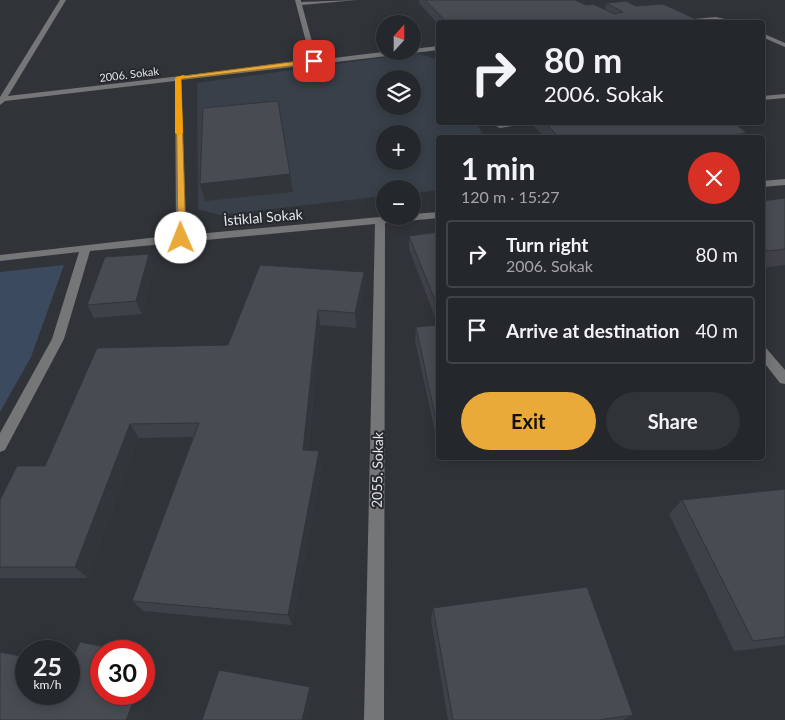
<!DOCTYPE html>
<html lang="en">
<head>
<meta charset="utf-8">
<style>
  :root { --surface:#24272b; --page:#303337; --text:#f1f3f6; --muted:#a3a5a9; --line:#414447; --accent:#eaaa39 }
  body { margin:0; font-family:Lato,sans-serif; background:var(--page); color:var(--text); height:100vh; display:flex; flex-direction:column; font-size:19px; white-space:nowrap }
  * { box-sizing:border-box; margin:0 }
  p { font-size:16px; color:var(--muted) }
  .icon { flex:none; width:28px; height:28px; fill:none; stroke:currentColor; stroke-width:2; stroke-linecap:round; stroke-linejoin:round }
  .map { position:relative; flex:1; overflow:hidden }
  .drawer { position:absolute; left:436px; top:135px; width:329px; height:325px; display:flex; flex-direction:column; background:var(--surface); border-radius:5px; box-shadow:0 2px 12px #0003,0 0 0 1px var(--line) }
  .drawer>* { flex:none }
  .top-card { position:absolute; left:436px; top:20px; width:329px; height:105px; border-radius:5px; box-shadow:0 2px 12px #0003,0 0 0 1px var(--line); background:#24272b; color:var(--text); overflow:hidden }
  .needle { width:32px; rotate:21deg }
  .controls { position:absolute; left:376px; top:15px; display:grid; gap:10px }
  .controls a { display:grid; place-items:center; width:45px; height:45px; border-radius:50%; background:var(--surface); box-shadow:0 2px 12px #0003,0 0 0 1px var(--line); font-size:25px }
  .speed { position:absolute; left:15px; top:640px; display:flex; gap:10px; font-size:25px; font-weight:700; text-align:center }
  .speed>* { display:grid; place-content:center; width:65px; height:65px; border-radius:50%; background:var(--surface); box-shadow:0 2px 12px #0003,0 0 0 1px var(--line); line-height:1 }
  .speed small { font-size:12px; font-weight:400 }
  .speed .limit { border:8px solid #d22; background:#fff; color:#111 }
  .pin { position:absolute; display:grid; place-items:center; width:42px; height:42px; color:#fff; margin:-21px; border-radius:10px; box-shadow:0 2px 8px #0006 }
  .me { position:absolute; width:55px; margin:-28px; rotate:359deg; stroke-linejoin:round; filter:drop-shadow(0 0 4px #0008) }
  .turn { display:flex; align-items:center; gap:18px; height:105px; padding:0 25px; font-size:22px }
  .turn .icon { width:65px; height:65px; stroke-width:2.5 }
  .turn b { display:block; font-size:35px; line-height:42px }
  .round { display:grid; place-items:center; flex:none; width:52px; height:52px; border-radius:26px; background:var(--page) }
  .head { display:flex; align-items:center; justify-content:space-between; height:85px; padding:0 25px }
  h1 { font-size:30px; font-weight:700; line-height:38px }
  .cta { display:flex; gap:10px; margin-top:auto; padding:10px 25px }
  .cta a { flex:1; height:58px; border-radius:30px; background:var(--accent); color:#111; font-size:20px; font-weight:700; line-height:58px; text-align:center }
  .cta a+a { background:var(--page); color:var(--text) }
  ul { padding:0; list-style:none }
  li { display:flex; align-items:center; gap:15px; height:68px; margin:0 10px 8px; padding:0 15px; border:2px solid var(--line); border-radius:5px }
  li div { flex:1 }
  li b { display:block; font-size:19px }
  li em { font-style:normal }
  .map>svg:first-child { display:block }
  .built { fill:#39404a; fill-rule:evenodd }
  .green { fill:#3c4a5f }
  .lines { fill:none; stroke-linecap:round; stroke-linejoin:round }
  .minor { fill:#747678; fill-rule:evenodd }
  .wall { fill:#3e4147 }
  .shaded-wall { fill:#323539 }
  .building { fill:#484c52; stroke:#323539 }
  .route { fill:#eaaa39; stroke:#986e25 }
  .slow { fill:#f59e0b }
  .labels { text-anchor:middle; dominant-baseline:central; stroke-width:4; stroke-linejoin:round; paint-order:stroke }
  .far-street-label { font-size:11px; fill:#e3e5e9; stroke:#262a2f }
  .street-label { font-size:14px; fill:#e3e5e9; stroke:#262a2f }
</style>
</head>
<body>
<div class="map">
<svg width="785" height="720" viewBox="0 0 785 720">
  <rect width="100%" height="100%" fill="#303439"/>
  <!-- built -->
  <path class="built" d="M 416,53 L 436,59 L 439,63 L 439,122 L 476,123 L 485,137 L 439,138 L 439,190 L 413,193 L 412,189 L 385,189 L 385,196 L 219,215 L 198,209 L 197,83 ZM 385,79 L 412,79 L 412,106 L 385,106 ZM 385,134 L 412,134 L 412,161 L 385,161 Z"/>
  <!-- green -->
  <path class="green" d="M 64,265 L 31,357 L 0,412 L 0,272 Z"/>
  <g class="lines">
    <!-- minor -->
    <path class="minor" d="M 60,0 L 66,0 L 8,96 L 311,61 L 295,0 L 301,0 L 301,2 L 357,0 L 302,5 L 317,60 L 391,51 L 412,51 L 412,49 L 439,46 L 439,50 L 181,80 L 186,235 L 380,217 L 412,216 L 412,214 L 439,212 L 439,218 L 385,223 L 384,720 L 364,720 L 375,224 L 90,251 L 64,339 L 5,450 L 0,452 L 0,433 L 52,339 L 79,252 L 0,261 L 0,255 L 176,235 L 175,81 L 5,101 L 0,105 L 0,97 Z
      M 716,17 L 738,22 L 680,22 L 683,20 Z
      M 762,33 L 785,43 L 785,47 L 762,37 Z
      M 785,94 L 785,98 L 762,100 L 762,96 Z
      M 510,122 L 538,122 L 500,128 L 496,126 Z
      M 785,179 L 785,185 L 762,187 L 762,181 Z
      M 762,347 L 766,348 L 785,370 L 785,384 L 780,383 L 762,360 Z"/>
  </g>
  <!-- wall -->
  <path class="wall" d="M 419,0 L 575,0 L 586,5 L 605,10 L 606,3 L 636,6 L 702,22 L 439,22 L 439,25 L 419,3 Z
    M 533,122 L 733,122 L 747,133 L 744,138 L 545,138 L 533,125 Z
    M 785,198 L 785,265 L 762,268 L 762,201 Z
    M 439,232 L 439,432 L 435,432 L 415,340 L 416,327 L 438,325 L 409,249 L 409,236 Z
    M 154,267 L 142,314 L 94,318 L 87,305 Z
    M 364,272 L 365,288 L 356,328 L 320,325 L 308,450 L 322,465 L 292,625 L 143,611 L 132,601 L 193,437 L 139,438 L 88,578 L 0,578 L 0,500 L 45,466 L 228,345 Z
    M 785,489 L 785,645 L 734,651 L 669,514 L 682,500 Z
    M 433,608 L 633,715 L 622,720 L 448,720 L 431,620 Z"/>
  <!-- shaded-wall -->
  <path class="shaded-wall" d="M 747,133 L 744,138 L 708,138 Z
    M 290,174 L 293,192 L 205,201 L 200,184 Z
    M 149,254 L 154,267 L 142,314 L 136,301 Z
    M 364,272 L 365,288 L 356,328 L 355,313 Z
    M 318,310 L 320,325 L 306,464 L 303,450 Z
    M 130,424 L 139,438 L 88,578 L 75,567 Z
    M 319,451 L 322,465 L 292,625 L 288,615 Z
    M 152,656 L 163,664 L 142,720 L 126,720 L 137,694 L 144,694 L 144,676 Z
    M 310,687 L 313,693 L 307,720 L 302,720 Z"/>
  <!-- building -->
  <path class="building" d="M 425,0 L 575,0 L 586,5 L 593,4 L 614,14 L 623,12 L 606,3 L 626,1 L 636,6 L 663,4 L 702,22 L 447,22 Z
    M 278,101 L 290,174 L 200,184 L 203,108 Z
    M 545,122 L 733,122 L 747,133 L 708,138 L 559,138 Z
    M 785,198 L 785,249 L 768,251 L 762,246 L 762,201 Z
    M 439,232 L 439,310 L 409,236 Z
    M 149,254 L 136,301 L 87,305 L 105,257 Z
    M 260,265 L 364,272 L 355,313 L 318,310 L 303,450 L 319,451 L 288,615 L 132,601 L 199,423 L 130,424 L 75,567 L 0,567 L 0,500 L 17,466 L 45,466 L 97,348 L 228,345 Z
    M 439,325 L 439,420 L 436,420 L 416,327 Z
    M 785,489 L 785,637 L 753,641 L 682,500 Z
    M 587,587 L 633,715 L 599,720 L 453,720 L 433,608 Z
    M 80,642 L 127,651 L 101,651 L 101,694 L 137,694 L 126,720 L 0,720 L 0,652 L 26,657 L 26,694 L 69,694 L 69,665 Z
    M 144,654 L 152,656 L 144,676 Z
    M 219,670 L 310,687 L 302,720 L 202,720 Z"/>
  <!-- route -->
  <path class="route" d="M 314,59 L 316,63 L 181,79 L 186,238 L 178,240 L 176,77 Z"/>
  <!-- slow -->
  <path class="slow" d="M 183,75 L 186,77 L 181,79 L 183,133 L 179,135 L 175,133 L 175,78 Z"/>
  <g class="labels">
    <!-- far-street labels -->
    <g class="far-street-label">
      <text transform="translate(129 74) rotate(-7)">2006. Sokak</text>
    </g>
    <!-- street labels -->
    <g class="street-label">
      <text transform="translate(263 217) rotate(-5)">İstiklal Sokak</text>
      <text transform="translate(377 470) rotate(-89)">2055. Sokak</text>
    </g>
  </g>
</svg>
<div class="controls">
<a><svg class="needle" viewBox="-14 -14 28 28"><path d="M0-13l5 13h-10z" fill="#e53935"/><path d="M0 13l5-13h-10z" fill="#a3a5a9"/></svg></a>
<a><svg class="icon" aria-label="layers" viewBox="0 0 24 24"><path d="M12 4l9 5-9 5-9-5zM3 14l9 5 9-5"/></svg></a>
<a>+</a>
<a>−</a>
</div>
<div class="speed"><div>25<small>km/h</small></div><div class="limit">30</div></div>
<div class="pin" style="left:314px;top:61px;background:#d93025"><svg class="icon" aria-label="arrive" viewBox="0 0 24 24"><path d="M6 21V4h12l-3 4 3 4H6"/></svg></div>
<svg class="me" style="left:181px;top:238px" viewBox="-20 -20 40 40"><circle r="19" fill="#fff"/><path d="M0-13L10 11 0 6-10 11z" fill="#eaaa39"/></svg>
<div class="top-card">
<div class="turn"><svg class="icon" aria-label="right" viewBox="0 0 24 24"><path d="M7 20v-9h11M14 6l5 5-5 5"/></svg><div><b>80 m</b>2006. Sokak</div></div>
</div>
<section class="drawer">
<div class="head"><div><h1>1 min</h1><p>120 m · 15:27</p></div><a class="round" style="background:#d93025;color:#fff"><svg class="icon" aria-label="close" viewBox="0 0 24 24"><path d="M6 6l12 12M18 6L6 18"/></svg></a></div>
<ul>
<li><svg class="icon" aria-label="right" viewBox="0 0 24 24"><path d="M7 20v-9h11M14 6l5 5-5 5"/></svg><div><b>Turn right</b><p>2006. Sokak</p></div><em>80 m</em></li>
<li><svg class="icon" aria-label="arrive" viewBox="0 0 24 24"><path d="M6 21V4h12l-3 4 3 4H6"/></svg><div><b>Arrive at destination</b></div><em>40 m</em></li>
</ul>
<div class="cta"><a>Exit</a><a>Share</a></div>
</section>
</div>
</body>
</html>
